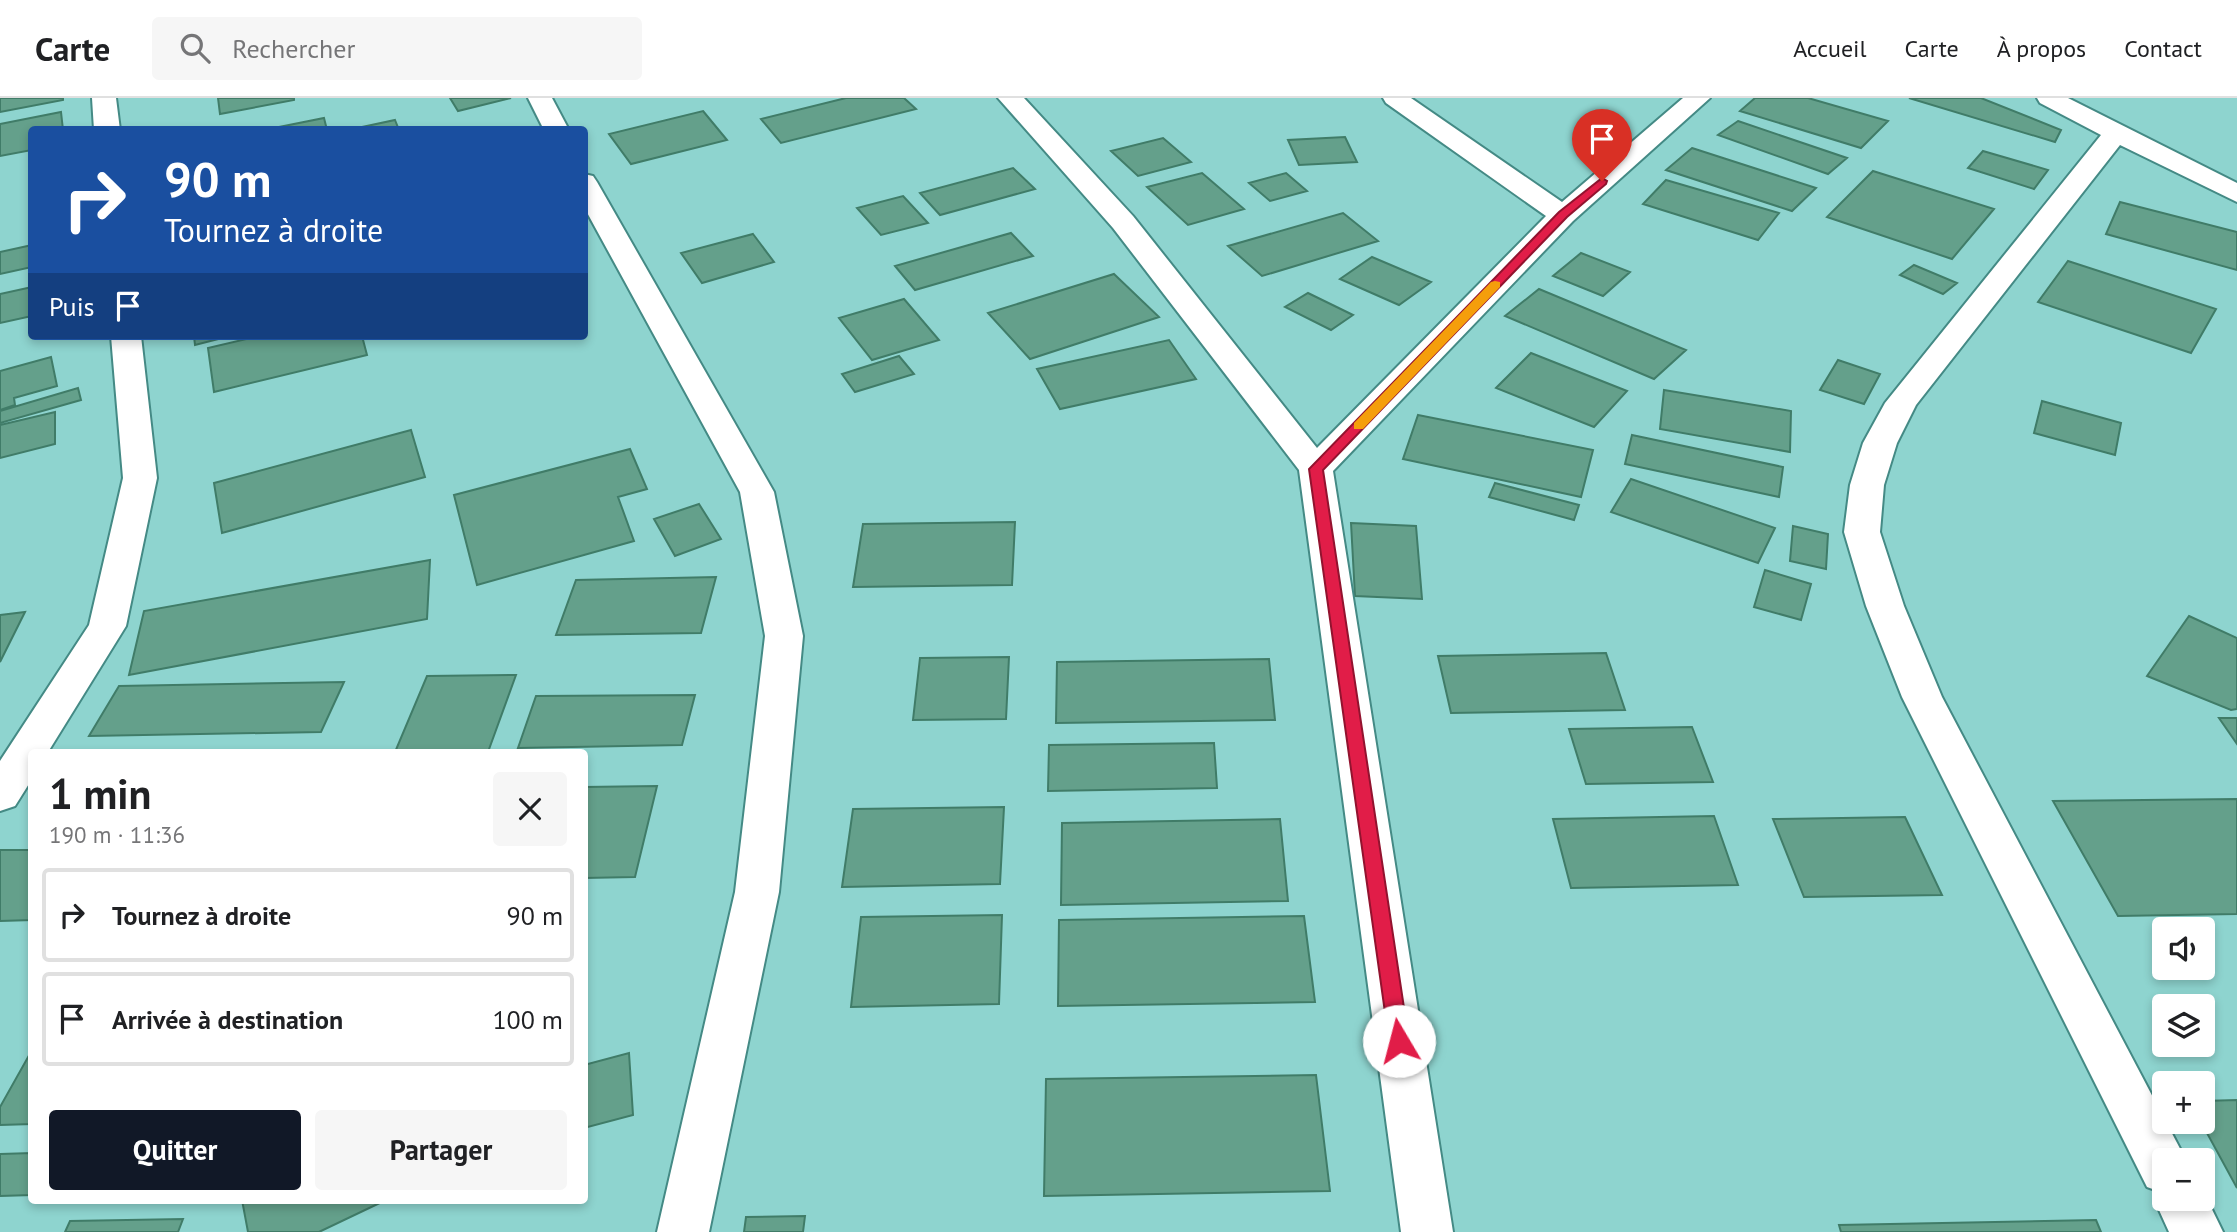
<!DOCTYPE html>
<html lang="fr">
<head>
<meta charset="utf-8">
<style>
  :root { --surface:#fff; --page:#f6f6f6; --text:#202124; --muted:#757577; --line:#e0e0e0; --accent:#111827 }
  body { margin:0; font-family:"PT Sans",sans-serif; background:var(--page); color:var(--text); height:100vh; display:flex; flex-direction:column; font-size:26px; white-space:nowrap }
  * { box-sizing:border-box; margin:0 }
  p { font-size:23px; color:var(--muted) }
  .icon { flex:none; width:38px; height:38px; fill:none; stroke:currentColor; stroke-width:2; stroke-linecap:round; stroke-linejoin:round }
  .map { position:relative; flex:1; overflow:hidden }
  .side { position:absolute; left:28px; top:651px; width:560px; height:455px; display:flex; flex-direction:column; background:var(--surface); border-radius:7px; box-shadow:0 4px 10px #0003 }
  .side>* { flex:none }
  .guide { position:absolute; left:28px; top:28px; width:560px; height:214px; border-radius:7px; box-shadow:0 4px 10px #0003; background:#1a4fa0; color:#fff; overflow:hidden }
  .controls { position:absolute; left:2152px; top:819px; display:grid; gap:14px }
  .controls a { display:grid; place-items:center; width:63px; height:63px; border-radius:7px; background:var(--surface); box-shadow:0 4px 10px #0003; font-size:35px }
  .pin { position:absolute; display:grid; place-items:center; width:60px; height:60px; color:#fff; margin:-72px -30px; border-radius:50% 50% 50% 0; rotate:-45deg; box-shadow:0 0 7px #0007 }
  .pin .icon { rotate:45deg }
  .me { position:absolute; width:77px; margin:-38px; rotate:352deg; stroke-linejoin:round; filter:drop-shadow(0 0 5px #0008) }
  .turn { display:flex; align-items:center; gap:24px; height:147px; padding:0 21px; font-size:32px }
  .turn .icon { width:91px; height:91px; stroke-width:2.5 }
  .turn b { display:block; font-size:49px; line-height:60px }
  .then { display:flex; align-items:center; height:66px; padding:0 21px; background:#0003; gap:14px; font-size:26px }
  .round { display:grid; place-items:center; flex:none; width:74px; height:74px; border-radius:7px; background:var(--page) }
  .summary { display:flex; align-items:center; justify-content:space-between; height:119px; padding:0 21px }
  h1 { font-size:42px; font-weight:700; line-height:52px }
  .button { display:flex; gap:14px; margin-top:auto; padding:14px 21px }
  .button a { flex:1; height:80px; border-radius:7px; background:var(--accent); color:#fff; font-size:28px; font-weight:700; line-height:80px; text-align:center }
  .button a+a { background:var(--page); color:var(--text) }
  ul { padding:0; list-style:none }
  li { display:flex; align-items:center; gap:21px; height:94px; margin:0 14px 10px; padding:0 7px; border:4px solid var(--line); border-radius:7px }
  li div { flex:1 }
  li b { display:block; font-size:26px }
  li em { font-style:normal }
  header { display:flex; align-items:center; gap:42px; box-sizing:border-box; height:98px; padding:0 35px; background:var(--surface); border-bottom:2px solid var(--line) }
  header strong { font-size:33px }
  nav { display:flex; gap:38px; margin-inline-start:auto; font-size:24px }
  .search { width:490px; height:63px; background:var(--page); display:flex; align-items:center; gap:18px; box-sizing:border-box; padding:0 24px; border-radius:7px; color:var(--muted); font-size:26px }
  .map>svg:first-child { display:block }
  .building { fill:#64a08b; stroke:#407c68; stroke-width:2 }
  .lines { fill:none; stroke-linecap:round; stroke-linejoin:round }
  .street-casing { stroke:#448a85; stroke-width:4 }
  .street { fill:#fff; fill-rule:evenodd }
  .route { fill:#e11d48; stroke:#92132f; stroke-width:2 }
  .slow { fill:#f59e0b }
</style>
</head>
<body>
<header>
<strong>Carte</strong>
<div class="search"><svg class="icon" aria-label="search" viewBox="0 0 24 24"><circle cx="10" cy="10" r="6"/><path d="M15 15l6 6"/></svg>Rechercher</div>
<nav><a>Accueil</a><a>Carte</a><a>À propos</a><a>Contact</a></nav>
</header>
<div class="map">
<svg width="2237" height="1134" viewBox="0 0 2237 1134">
  <rect width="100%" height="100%" fill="#8ed4cf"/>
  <!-- building -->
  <path class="building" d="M 0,0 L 63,0 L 63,2 L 0,14 Z
    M 218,0 L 294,0 L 294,2 L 220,16 Z
    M 450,0 L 511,0 L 458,13 Z
    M 846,0 L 904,0 L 916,11 L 781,45 L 761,21 Z
    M 1755,0 L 1808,0 L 1888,23 L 1861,50 L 1740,13 Z
    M 1909,0 L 1981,0 L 2061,32 L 2055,44 Z
    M 703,13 L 727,42 L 631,66 L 609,36 Z
    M 61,14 L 63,32 L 32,32 L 32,52 L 0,58 L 0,26 Z
    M 324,20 L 327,32 L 274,30 Z
    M 395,22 L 399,32 L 348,32 Z
    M 1738,23 L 1847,60 L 1828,76 L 1718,37 Z
    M 1345,39 L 1357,64 L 1299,67 L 1288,42 Z
    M 1163,40 L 1191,64 L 1138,78 L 1111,53 Z
    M 1692,50 L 1816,90 L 1792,113 L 1666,72 Z
    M 1983,53 L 2048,72 L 2034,91 L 1968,70 Z
    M 1013,70 L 1035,91 L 940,117 L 920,95 Z
    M 1873,73 L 1994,111 L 1952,161 L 1827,119 Z
    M 1202,75 L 1244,111 L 1188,127 L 1147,89 Z
    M 1286,75 L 1307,93 L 1270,103 L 1249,85 Z
    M 1666,82 L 1779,115 L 1758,142 L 1643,106 Z
    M 903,98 L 928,125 L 881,137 L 857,110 Z
    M 2120,104 L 2237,134 L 2237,172 L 2106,136 Z
    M 1343,115 L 1378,143 L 1262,178 L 1228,148 Z
    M 1011,135 L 1033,158 L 915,192 L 895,168 Z
    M 753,136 L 774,164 L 702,185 L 681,155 Z
    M 32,147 L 32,169 L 0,176 L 0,154 Z
    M 1581,155 L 1630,174 L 1603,198 L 1553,178 Z
    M 1372,159 L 1431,184 L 1399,207 L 1340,181 Z
    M 2068,163 L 2216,211 L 2191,255 L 2038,204 Z
    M 1914,167 L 1957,185 L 1943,196 L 1900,177 Z
    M 1114,176 L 1159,219 L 1030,261 L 988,215 Z
    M 32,189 L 32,218 L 0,225 L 0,196 Z
    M 1539,191 L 1686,252 L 1654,281 L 1505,218 Z
    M 1308,195 L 1353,217 L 1331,232 L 1285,209 Z
    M 904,201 L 939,242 L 872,262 L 839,220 Z
    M 194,238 L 230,238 L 195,247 Z
    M 259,238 L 362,238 L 367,257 L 214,294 L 208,250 Z
    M 1169,242 L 1196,281 L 1060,311 L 1037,271 Z
    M 1531,255 L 1627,293 L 1594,329 L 1496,290 Z
    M 899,258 L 914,276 L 855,294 L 842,276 Z
    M 51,259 L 57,288 L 14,300 L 15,307 L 0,312 L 0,273 Z
    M 1838,262 L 1880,276 L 1864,306 L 1820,292 Z
    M 78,290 L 81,302 L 0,325 L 0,313 Z
    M 1664,292 L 1791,313 L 1790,354 L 1660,331 Z
    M 2042,303 L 2121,325 L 2115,357 L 2034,335 Z
    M 55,314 L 55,346 L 0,360 L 0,327 Z
    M 1418,317 L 1593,352 L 1581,399 L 1403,361 Z
    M 411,332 L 425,379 L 222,435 L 214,385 Z
    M 1632,337 L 1783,369 L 1779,399 L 1625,366 Z
    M 630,351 L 647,391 L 618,399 L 634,443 L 477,487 L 454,397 Z
    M 1631,381 L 1775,430 L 1758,465 L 1611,414 Z
    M 1495,385 L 1579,407 L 1574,422 L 1489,399 Z
    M 699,406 L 721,441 L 675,458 L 654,421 Z
    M 1015,424 L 1012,487 L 853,489 L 863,426 Z
    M 1351,425 L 1416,428 L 1422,501 L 1355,498 Z
    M 1793,428 L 1828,436 L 1826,471 L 1790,463 Z
    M 430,462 L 427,521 L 129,577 L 144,513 Z
    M 1765,472 L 1811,486 L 1801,522 L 1754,509 Z
    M 716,479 L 701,535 L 556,537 L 576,482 Z
    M 25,514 L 0,564 L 0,517 Z
    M 2189,518 L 2237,540 L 2237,611 L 2231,612 L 2147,578 Z
    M 1606,555 L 1625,612 L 1451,615 L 1438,558 Z
    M 1009,559 L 1006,621 L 913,622 L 920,560 Z
    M 1269,561 L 1275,622 L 1056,625 L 1057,564 Z
    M 516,577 L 488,654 L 395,654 L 427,578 Z
    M 344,584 L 321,634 L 89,638 L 119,588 Z
    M 695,597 L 682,647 L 518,650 L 536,598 Z
    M 2219,620 L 2237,620 L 2237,646 Z
    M 1692,629 L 1713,684 L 1586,686 L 1569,631 Z
    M 1214,645 L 1217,690 L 1048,693 L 1049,647 Z
    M 657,688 L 635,779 L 584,780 L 584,689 Z
    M 2237,701 L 2237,816 L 2118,818 L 2053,703 Z
    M 1004,709 L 1000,786 L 842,789 L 853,711 Z
    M 1714,718 L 1738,787 L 1571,790 L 1553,721 Z
    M 1905,719 L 1942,797 L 1804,799 L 1773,721 Z
    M 1280,721 L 1288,803 L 1061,807 L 1062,725 Z
    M 0,752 L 32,752 L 32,822 L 0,823 Z
    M 1002,817 L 999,906 L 851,909 L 861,819 Z
    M 1304,818 L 1315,904 L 1058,908 L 1059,822 Z
    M 32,952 L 32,1026 L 0,1027 L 0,1009 Z
    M 629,955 L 633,1017 L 584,1030 L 584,967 Z
    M 1316,977 L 1330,1093 L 1044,1098 L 1046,981 Z
    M 2237,1002 L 2237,1090 L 2201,1024 L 2203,1024 L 2203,1003 Z
    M 32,1055 L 32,1097 L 0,1098 L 0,1056 Z
    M 242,1102 L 386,1102 L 319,1134 L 248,1134 Z
    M 805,1118 L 803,1134 L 744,1134 L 746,1119 Z
    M 183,1121 L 178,1134 L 65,1134 L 70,1123 Z
    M 2096,1122 L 2101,1134 L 1841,1134 L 1839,1127 Z"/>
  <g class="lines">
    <!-- street casing -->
    <g class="street-casing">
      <path id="street" d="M 92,0 L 116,0 L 120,32 L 94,32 Z
        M 528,0 L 552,0 L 569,32 L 544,32 Z
        M 998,0 L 1024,0 L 1133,118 L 1317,350 L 1546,118 L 1386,5 L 1383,0 L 1411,0 L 1562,104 L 1683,0 L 1710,0 L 1573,123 L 1333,373 L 1453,1134 L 1401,1134 L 1299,372 L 1113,130 Z
        M 2037,0 L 2068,0 L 2237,85 L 2237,104 L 2120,47 L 1916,307 L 1897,345 L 1884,387 L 1880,434 L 1904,508 L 1942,599 L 2186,1062 L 2165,1062 L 2165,1101 L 2203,1101 L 2203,1093 L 2223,1134 L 2169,1134 L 2154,1101 L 2158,1093 L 2147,1089 L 1902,599 L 1866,508 L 1844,434 L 1850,387 L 1863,345 L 1885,305 L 2101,37 L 2040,5 Z
        M 584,76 L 593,78 L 597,84 L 774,394 L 803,538 L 779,794 L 709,1134 L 657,1134 L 735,794 L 765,538 L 740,394 L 584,109 Z
        M 111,238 L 141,238 L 157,380 L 126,528 L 48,654 L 32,654 L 32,681 L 15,708 L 0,713 L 0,663 L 89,527 L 123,380 Z"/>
    </g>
    <!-- street -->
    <use href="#street" class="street"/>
  </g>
  <!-- route -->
  <path class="route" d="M 1602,80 L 1607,83 L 1606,86 L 1567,119 L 1323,372 L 1409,943 L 1406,949 L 1399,952 L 1392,949 L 1389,943 L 1309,371 L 1559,114 Z"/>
  <!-- slow -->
  <path class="slow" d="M 1495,183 L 1500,184 L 1500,189 L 1363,331 L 1354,331 L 1354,325 L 1491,184 Z"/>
</svg>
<div class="controls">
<a><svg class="icon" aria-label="sound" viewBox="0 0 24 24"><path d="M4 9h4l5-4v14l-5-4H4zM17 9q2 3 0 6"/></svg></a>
<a><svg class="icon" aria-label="layers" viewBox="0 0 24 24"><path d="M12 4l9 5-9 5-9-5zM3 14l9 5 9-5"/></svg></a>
<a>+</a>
<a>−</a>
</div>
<div class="pin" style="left:1602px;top:83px;background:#d93025"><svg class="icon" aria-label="arrive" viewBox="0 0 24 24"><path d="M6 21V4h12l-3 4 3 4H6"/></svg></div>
<svg class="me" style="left:1399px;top:943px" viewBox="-20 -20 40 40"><circle r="19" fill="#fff"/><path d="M0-13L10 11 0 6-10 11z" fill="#e11d48"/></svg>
<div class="guide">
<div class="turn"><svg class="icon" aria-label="right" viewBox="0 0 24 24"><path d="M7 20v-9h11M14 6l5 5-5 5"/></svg><div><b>90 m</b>Tournez à droite</div></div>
<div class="then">Puis<svg class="icon" aria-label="arrive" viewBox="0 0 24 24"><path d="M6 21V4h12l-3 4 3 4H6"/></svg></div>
</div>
<section class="side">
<div class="summary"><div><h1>1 min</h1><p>190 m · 11:36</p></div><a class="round"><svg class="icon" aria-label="close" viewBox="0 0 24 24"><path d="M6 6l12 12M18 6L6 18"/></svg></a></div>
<ul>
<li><svg class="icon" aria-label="right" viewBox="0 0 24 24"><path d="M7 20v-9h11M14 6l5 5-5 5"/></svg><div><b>Tournez à droite</b></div><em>90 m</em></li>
<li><svg class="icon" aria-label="arrive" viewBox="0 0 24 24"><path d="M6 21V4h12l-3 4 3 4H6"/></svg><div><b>Arrivée à destination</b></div><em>100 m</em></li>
</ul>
<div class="button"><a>Quitter</a><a>Partager</a></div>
</section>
</div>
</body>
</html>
